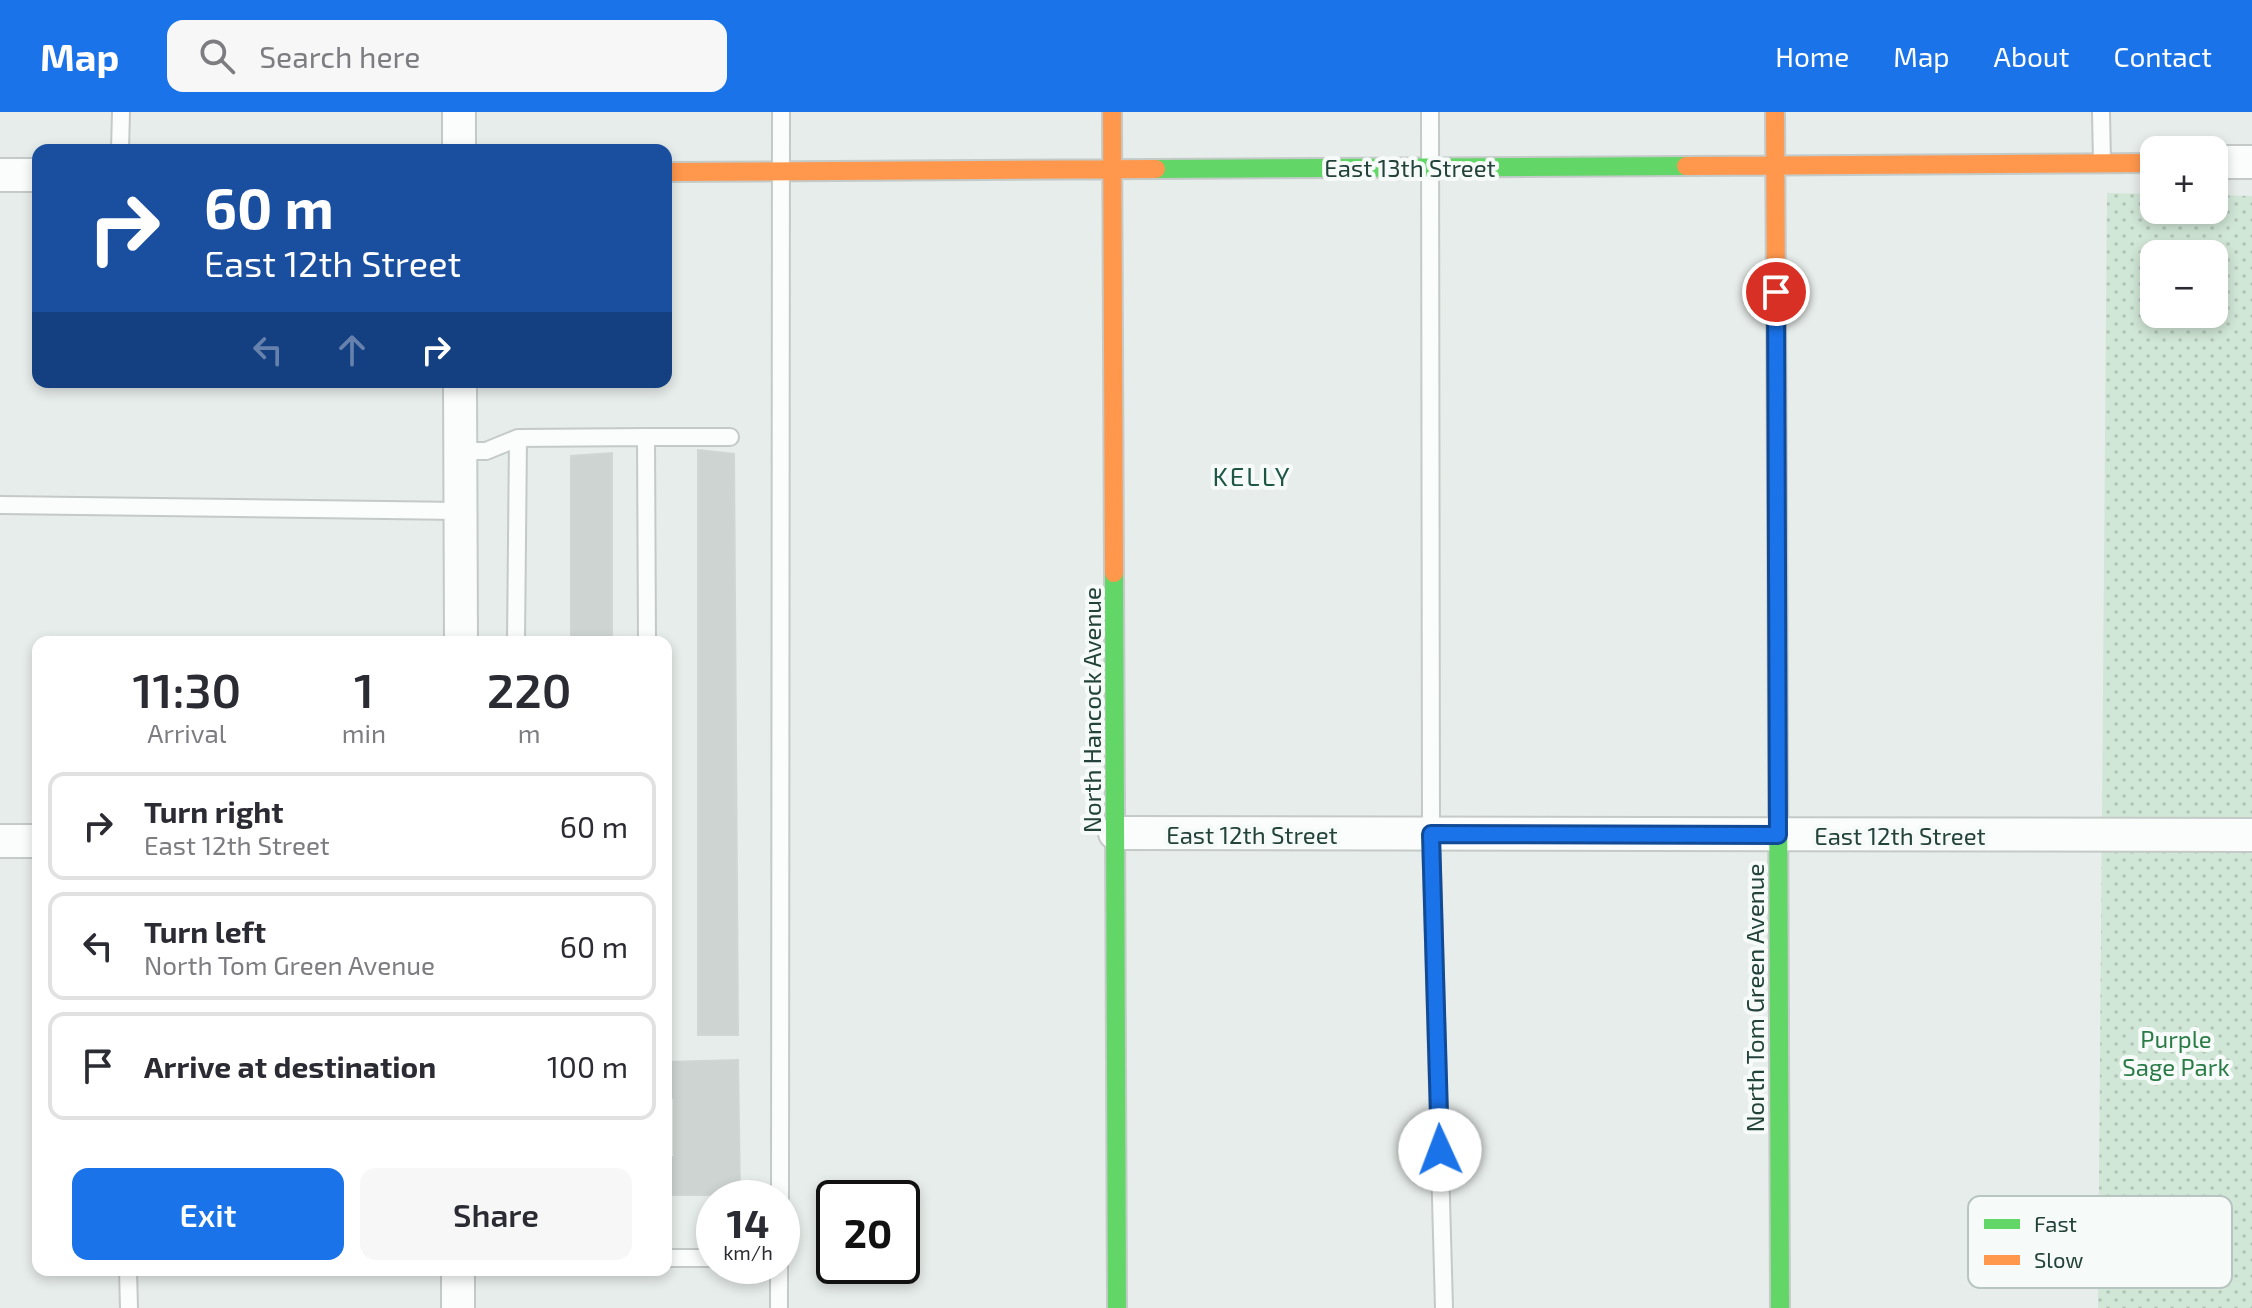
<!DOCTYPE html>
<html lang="en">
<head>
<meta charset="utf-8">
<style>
  :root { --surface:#fff; --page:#f7f7f7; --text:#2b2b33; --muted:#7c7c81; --line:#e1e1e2; --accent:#1a73e8 }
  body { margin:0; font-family:"Exo 2",sans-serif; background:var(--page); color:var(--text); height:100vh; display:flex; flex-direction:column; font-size:30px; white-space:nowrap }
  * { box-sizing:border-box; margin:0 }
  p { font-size:26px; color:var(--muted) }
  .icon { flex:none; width:44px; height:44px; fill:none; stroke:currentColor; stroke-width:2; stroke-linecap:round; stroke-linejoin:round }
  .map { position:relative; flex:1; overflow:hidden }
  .drawer { position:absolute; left:32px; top:524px; width:640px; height:640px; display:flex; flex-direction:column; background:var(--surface); border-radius:16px; box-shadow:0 4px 12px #0003 }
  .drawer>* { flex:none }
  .guide { position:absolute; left:32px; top:32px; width:640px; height:244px; border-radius:16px; box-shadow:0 4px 12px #0003; background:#1a4fa0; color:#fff; overflow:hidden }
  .tools { position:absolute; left:2140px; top:24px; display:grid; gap:16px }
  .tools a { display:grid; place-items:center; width:88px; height:88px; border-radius:16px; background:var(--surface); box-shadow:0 4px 12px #0003; font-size:40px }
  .speed { position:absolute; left:696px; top:1068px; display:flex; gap:16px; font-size:40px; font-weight:700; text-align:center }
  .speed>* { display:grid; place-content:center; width:104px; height:104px; border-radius:50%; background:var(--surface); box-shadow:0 4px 12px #0003; line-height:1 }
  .speed small { font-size:20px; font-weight:400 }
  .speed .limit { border:4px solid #111; border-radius:12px; background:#fff; color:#111 }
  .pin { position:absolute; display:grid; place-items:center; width:68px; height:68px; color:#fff; margin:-34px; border:4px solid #fff; border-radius:50%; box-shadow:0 2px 8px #0007 }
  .me { position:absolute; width:88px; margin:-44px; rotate:358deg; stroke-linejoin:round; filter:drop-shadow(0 0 6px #0008) }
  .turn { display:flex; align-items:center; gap:28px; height:168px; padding:0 40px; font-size:36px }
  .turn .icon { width:104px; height:104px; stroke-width:2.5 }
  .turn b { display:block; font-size:56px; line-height:68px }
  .lanes { display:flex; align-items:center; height:76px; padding:0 40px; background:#0003; justify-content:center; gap:40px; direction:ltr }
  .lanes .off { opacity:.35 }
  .eta { display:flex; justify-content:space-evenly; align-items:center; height:136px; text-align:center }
  .eta b { font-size:48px; font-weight:600; line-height:56px }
  .action { display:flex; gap:16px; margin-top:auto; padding:16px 40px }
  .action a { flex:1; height:92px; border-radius:16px; background:var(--accent); color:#fff; font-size:32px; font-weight:600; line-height:92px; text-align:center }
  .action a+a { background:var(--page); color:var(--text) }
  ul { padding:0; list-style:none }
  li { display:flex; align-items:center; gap:24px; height:108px; margin:0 16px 12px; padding:0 24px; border:4px solid var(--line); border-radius:16px }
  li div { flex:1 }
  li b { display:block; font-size:30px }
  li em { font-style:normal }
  header { display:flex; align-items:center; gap:48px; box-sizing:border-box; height:112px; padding:0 40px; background:var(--accent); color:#fff }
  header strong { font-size:38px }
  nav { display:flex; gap:44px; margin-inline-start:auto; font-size:28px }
  .search { width:560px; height:72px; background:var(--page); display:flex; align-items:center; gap:20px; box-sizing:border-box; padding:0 28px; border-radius:16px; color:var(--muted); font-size:30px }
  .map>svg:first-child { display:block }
  .park { fill:url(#park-dots); fill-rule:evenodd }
  .building { fill:#ced4d1; stroke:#d0d6d3; stroke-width:2 }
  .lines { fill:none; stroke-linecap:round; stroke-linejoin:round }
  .lane-casing { stroke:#c4cac7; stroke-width:20 }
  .street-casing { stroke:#c4cac7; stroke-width:36 }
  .fast-casing { stroke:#c3cac7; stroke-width:22 }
  .slow-casing { stroke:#c3cac7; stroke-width:22 }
  .lane { stroke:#fbfcfc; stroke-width:16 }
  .street { stroke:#fbfcfc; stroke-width:32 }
  .fast { stroke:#63d668; stroke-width:18 }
  .slow { stroke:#ff974d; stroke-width:18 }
  .route-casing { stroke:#114b97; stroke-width:20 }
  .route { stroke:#1a73e8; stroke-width:14 }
  .labels { text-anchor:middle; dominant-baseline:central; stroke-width:8; stroke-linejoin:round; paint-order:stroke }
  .street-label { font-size:24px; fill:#234239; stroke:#f6fbf9 }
  .park-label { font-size:24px; fill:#2b7b47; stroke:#f6fbf9 }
  .neighbourhood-label { font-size:26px; letter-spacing:2px; fill:#1e5646; stroke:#f6fbf9 }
  .key { fill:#f6fbf9; stroke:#b7c4bf; stroke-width:2 }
  .key-label { font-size:22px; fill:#234239 }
</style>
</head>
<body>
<header>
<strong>Map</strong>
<div class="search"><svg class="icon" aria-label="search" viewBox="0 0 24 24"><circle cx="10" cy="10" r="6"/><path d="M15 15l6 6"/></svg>Search here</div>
<nav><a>Home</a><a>Map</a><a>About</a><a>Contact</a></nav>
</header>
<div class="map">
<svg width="2252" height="1196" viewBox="0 0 2252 1196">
  <defs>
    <pattern id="park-dots" width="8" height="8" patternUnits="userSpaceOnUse" patternTransform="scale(2)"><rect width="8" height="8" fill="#d0e6d6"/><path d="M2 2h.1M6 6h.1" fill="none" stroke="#b2c6b8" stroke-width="1.8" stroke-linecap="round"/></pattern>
  </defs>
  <rect width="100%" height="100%" fill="#e7edea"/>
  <!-- park -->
  <path class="park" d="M 2107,81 L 2154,82 L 2154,98 L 2214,98 L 2214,83 L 2252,84 L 2252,1196 L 2098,1196 ZM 2154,142 L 2214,142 L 2214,202 L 2154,202 Z"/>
  <!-- building -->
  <path class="building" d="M 698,338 L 734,342 L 738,923 L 698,923 Z
    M 612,341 L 612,530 L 571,530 L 571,344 Z
    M 738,948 L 740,1083 L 666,1083 L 666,1045 L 674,1045 L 674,986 L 666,986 L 666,950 Z"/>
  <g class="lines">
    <!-- lane casing -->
    <g class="lane-casing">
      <path id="lane" d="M 1430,0 L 1431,722 L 1444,1196
        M 2101,0 L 2102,50
        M 120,38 L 121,0
        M 646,325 L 730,325
        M 460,339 L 486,339 L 518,326
        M 0,393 L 460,399
        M 516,530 L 518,326 L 646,325 L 647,530
        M 780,1086 L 781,0
        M 666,1146 L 714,1146
        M 128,1158 L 129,1196
        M 779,1196 L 779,1154"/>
    </g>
    <!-- street casing -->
    <g class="street-casing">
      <path id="street" d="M 459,0 L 459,38
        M 2214,50 L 2252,50
        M 0,63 L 38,63
        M 460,270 L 461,530
        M 1115,721 L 2252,723
        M 0,729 L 38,729
        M 458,1196 L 458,1158"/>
    </g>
    <!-- fast casing -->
    <g class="fast-casing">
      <path id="fast" d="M 1156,57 L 1686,54
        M 1777,373 L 1780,1196
        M 1114,461 L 1117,1196"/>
    </g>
    <!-- slow casing -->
    <g class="slow-casing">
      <path id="slow" d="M 1112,0 L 1114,461
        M 1775,0 L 1777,373
        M 1686,54 L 2154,51
        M 666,60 L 1156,57"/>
    </g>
    <!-- lane -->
    <use href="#lane" class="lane"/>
    <!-- street -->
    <use href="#street" class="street"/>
    <!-- fast -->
    <use href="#fast" class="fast"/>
    <!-- slow -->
    <use href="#slow" class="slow"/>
  </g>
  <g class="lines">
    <!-- route casing -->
    <g class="route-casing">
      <path id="route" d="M 1440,1038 L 1431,722 L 1778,723 L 1776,180"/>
    </g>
    <!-- route -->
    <use href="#route" class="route"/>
  </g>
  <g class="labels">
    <!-- street labels -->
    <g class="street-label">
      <text x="1410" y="55">East 13th Street</text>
      <text transform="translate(1091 598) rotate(-90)">North Hancock Avenue</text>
      <text x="1252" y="722">East 12th Street</text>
      <text x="1900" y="723">East 12th Street</text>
      <text transform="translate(1754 886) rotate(-90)">North Tom Green Avenue</text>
    </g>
    <!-- park labels -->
    <g class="park-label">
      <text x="2176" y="926">Purple<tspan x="2176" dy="28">Sage Park</tspan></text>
    </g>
    <!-- neighbourhood labels -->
    <g class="neighbourhood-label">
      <text x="1252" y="363">KELLY</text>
    </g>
  </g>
  <!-- legend -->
  <rect x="1968" y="1084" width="264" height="92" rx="12" class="key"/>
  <rect x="1984" y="1107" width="36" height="10" fill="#63d668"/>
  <rect x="1984" y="1143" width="36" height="10" fill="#ff974d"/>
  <g class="key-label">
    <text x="2034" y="1120">Fast</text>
    <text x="2034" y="1156">Slow</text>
  </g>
</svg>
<div class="tools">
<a>+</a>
<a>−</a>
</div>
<div class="speed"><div>14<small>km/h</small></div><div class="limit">20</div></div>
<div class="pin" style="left:1776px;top:180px;background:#d93025"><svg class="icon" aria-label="arrive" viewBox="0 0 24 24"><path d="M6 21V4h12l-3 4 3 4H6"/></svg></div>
<svg class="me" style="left:1440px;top:1038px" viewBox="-20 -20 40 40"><circle r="19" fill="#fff"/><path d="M0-13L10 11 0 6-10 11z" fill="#1a73e8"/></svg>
<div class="guide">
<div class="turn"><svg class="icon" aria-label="right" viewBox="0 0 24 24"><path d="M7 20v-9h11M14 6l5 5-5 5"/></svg><div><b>60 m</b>East 12th Street</div></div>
<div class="lanes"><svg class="icon off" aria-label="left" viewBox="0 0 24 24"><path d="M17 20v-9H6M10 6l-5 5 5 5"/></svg><svg class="icon off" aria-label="ahead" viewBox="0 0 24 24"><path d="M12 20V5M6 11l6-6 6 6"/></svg><svg class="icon" aria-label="right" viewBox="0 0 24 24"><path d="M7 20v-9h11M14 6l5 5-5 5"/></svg></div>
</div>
<section class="drawer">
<div class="eta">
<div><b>11:30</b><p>Arrival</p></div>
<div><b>1</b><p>min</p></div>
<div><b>220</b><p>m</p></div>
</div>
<ul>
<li><svg class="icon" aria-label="right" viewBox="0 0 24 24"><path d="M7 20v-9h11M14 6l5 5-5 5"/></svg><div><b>Turn right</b><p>East 12th Street</p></div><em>60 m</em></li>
<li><svg class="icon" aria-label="left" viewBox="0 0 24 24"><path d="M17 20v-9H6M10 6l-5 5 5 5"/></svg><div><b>Turn left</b><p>North Tom Green Avenue</p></div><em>60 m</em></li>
<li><svg class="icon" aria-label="arrive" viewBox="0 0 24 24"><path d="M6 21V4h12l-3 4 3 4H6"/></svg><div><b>Arrive at destination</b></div><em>100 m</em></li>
</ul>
<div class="action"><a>Exit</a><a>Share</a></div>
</section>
</div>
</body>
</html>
